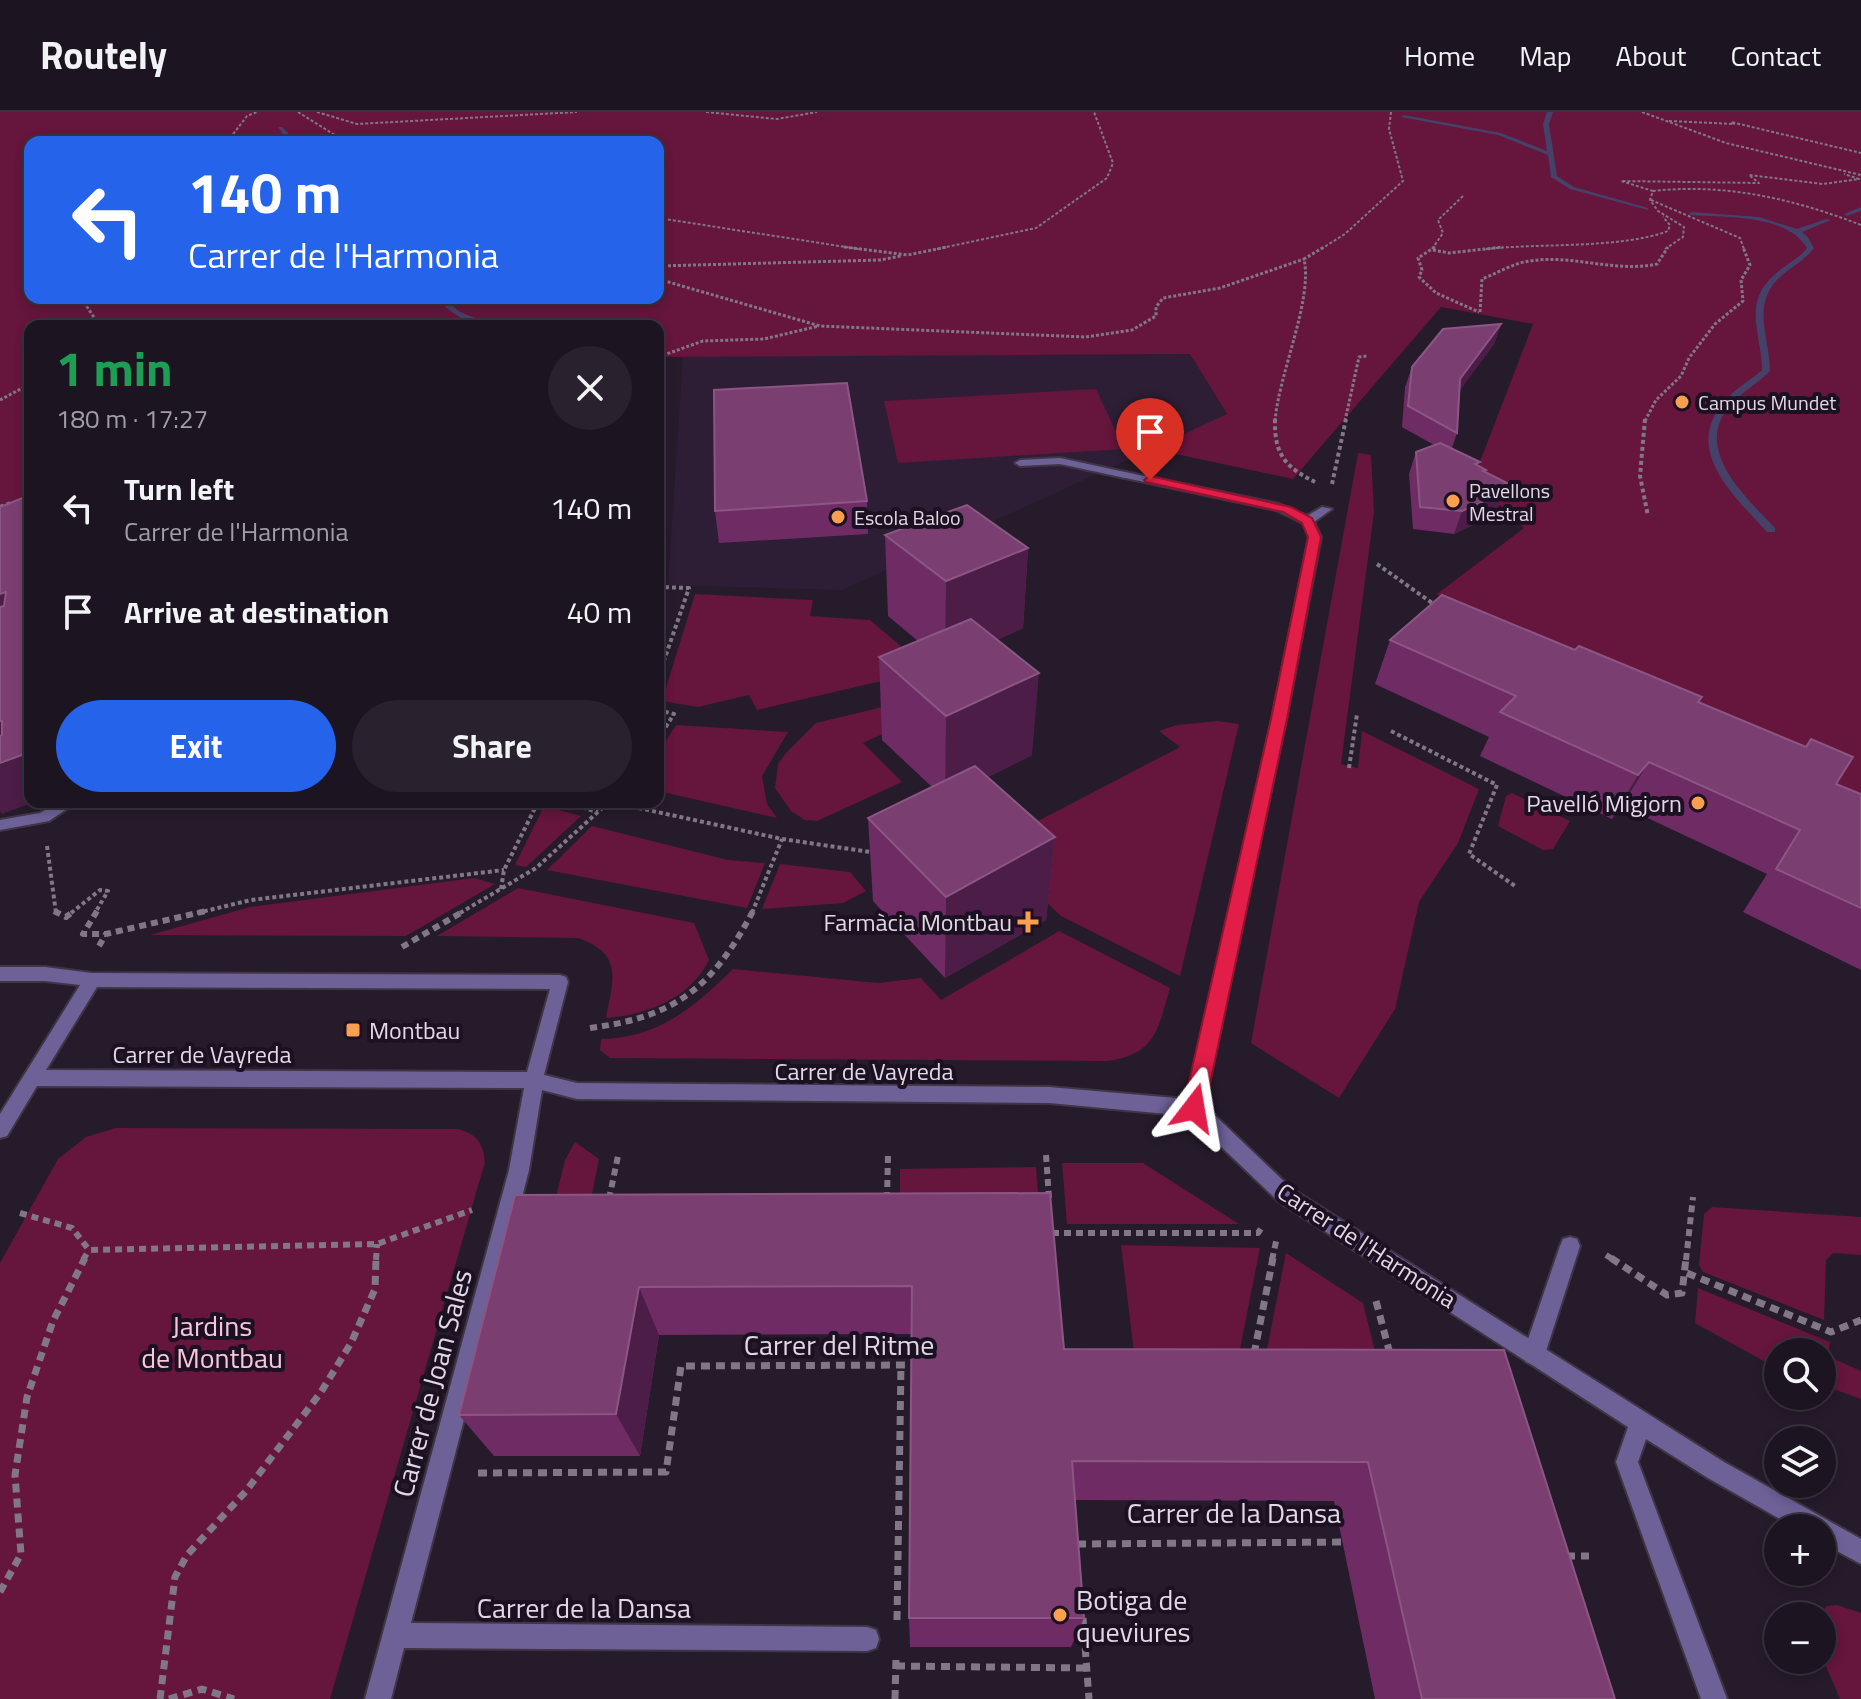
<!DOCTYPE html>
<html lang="en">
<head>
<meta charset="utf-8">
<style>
  :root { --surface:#1c1420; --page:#29212d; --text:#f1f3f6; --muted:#a09ea5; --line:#3a333e; --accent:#2563eb }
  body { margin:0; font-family:"Titillium Web",sans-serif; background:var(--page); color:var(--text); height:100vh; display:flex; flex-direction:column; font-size:30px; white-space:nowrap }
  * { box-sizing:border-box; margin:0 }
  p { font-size:26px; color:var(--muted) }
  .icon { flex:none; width:44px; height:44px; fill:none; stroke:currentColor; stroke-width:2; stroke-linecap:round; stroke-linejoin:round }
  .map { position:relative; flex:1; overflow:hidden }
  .drawer { position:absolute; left:24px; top:208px; width:640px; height:488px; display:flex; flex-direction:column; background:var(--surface); border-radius:16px; box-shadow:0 4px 12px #0003,0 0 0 2px var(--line) }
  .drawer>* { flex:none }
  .banner { position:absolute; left:24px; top:24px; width:640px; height:168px; border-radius:16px; box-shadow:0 4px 12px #0003,0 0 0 2px var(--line); background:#2563eb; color:#fff; overflow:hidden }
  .controls { position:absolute; left:1764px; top:1226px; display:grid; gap:16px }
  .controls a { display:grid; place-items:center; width:72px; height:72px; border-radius:50%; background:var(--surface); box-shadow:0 4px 12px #0003,0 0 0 2px var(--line); font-size:40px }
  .pin { position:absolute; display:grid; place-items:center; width:68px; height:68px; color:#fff; margin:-82px -34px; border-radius:50% 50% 50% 0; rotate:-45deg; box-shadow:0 0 8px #0007 }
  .pin .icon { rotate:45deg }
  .me { position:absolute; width:88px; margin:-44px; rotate:14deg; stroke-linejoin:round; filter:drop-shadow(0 0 6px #0008) }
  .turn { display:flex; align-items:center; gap:28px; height:168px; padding:0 32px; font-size:36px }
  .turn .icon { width:104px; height:104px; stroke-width:2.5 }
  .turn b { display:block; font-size:56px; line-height:68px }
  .round { display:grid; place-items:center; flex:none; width:84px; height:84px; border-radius:42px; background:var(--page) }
  .overview { display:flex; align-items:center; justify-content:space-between; height:136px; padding:0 32px }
  h1 { font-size:48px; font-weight:700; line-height:60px; color:#1e9e55 }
  .cta { display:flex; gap:16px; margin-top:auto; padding:16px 32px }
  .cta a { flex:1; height:92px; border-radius:48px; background:var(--accent); color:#fff; font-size:32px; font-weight:700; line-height:92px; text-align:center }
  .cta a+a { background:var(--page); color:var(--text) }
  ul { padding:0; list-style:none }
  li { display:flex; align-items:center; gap:24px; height:104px; padding:0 32px }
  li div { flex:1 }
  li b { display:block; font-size:30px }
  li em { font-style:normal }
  header { display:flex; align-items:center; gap:48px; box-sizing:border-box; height:112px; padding:0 40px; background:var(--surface); border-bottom:2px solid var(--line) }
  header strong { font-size:38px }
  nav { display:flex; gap:44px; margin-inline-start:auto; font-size:28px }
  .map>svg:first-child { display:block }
  .built { fill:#2d1e35 }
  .green { fill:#66153c; fill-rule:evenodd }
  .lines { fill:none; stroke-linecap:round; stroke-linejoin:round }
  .stream { fill:#464168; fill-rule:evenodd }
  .service-casing { stroke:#403545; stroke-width:4 }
  .minor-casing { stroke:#403545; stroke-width:4 }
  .path-far4 { stroke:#817785; stroke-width:2; stroke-dasharray:3 2; stroke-linecap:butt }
  .path-far3 { stroke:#817785; stroke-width:3; stroke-dasharray:3 2; stroke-linecap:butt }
  .path-far2 { stroke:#817785; stroke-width:4; stroke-dasharray:4 3; stroke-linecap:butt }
  .path-far1 { stroke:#817785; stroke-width:6; stroke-dasharray:7 5; stroke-linecap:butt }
  .path { stroke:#817785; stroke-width:7; stroke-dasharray:9 6; stroke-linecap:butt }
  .service { fill:#6d6197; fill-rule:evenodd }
  .minor { fill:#6d6197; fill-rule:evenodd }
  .wall { fill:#6f2c64 }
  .shaded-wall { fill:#4c1d47 }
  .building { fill:#7b3e71; stroke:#8b5683; stroke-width:2 }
  .route { fill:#e11d48; stroke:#92132f; stroke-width:2 }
  .poi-dot { fill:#fa9f4f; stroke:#1c1122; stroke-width:3 }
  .labels { text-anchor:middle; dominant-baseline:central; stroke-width:8; stroke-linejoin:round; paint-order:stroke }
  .far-poi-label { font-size:20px; fill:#e0d8e4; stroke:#1c1122; text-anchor:start }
  .poi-label { font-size:24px; fill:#e0d8e4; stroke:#1c1122; text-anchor:end }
  .street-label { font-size:24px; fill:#e0d8e4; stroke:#1c1122 }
  .near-park-label { font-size:28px; fill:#f9c6d7; stroke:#1c1122 }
  .near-street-label { font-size:28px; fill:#e0d8e4; stroke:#1c1122 }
  .near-poi-label { font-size:28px; fill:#e0d8e4; stroke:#1c1122; text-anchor:start }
</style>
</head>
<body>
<header>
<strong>Routely</strong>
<nav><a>Home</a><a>Map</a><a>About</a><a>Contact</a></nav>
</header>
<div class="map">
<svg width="1861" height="1587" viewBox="0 0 1861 1587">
  <rect width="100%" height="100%" fill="#261b2b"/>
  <!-- built -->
  <path class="built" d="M 1190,242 L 1227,303 L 842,478 L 668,473 L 683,244 Z"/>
  <!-- green -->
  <path class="green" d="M 0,0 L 1861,0 L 1861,691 L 1525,548 L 1437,482 L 1524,416 L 1473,368 L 1533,212 L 1441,195 L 1293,367 L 1152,337 L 1227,302 L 1190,242 L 658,245 L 658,214 L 30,214 L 30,399 L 0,412 ZM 30,30 L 658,30 L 658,186 L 30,186 Z
    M 1096,277 L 1124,337 L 898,351 L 884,289 Z
    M 1358,341 L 1371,343 L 1374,400 L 1341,652 L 1358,656 L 1362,619 L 1479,677 L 1458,731 L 1419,790 L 1395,897 L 1339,986 L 1251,931 Z
    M 695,482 L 813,488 L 810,504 L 870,508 L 929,558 L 757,598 L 749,583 L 698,595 L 662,589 Z
    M 945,580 L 964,585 L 863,631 L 902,670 L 817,709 L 805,708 L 791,699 L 775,676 L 778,652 L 786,641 L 816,611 Z
    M 1218,609 L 1239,612 L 1180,864 L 1061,804 L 988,735 L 1180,635 L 1159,619 L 1177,613 Z
    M 676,613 L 788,620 L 762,664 L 767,692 L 777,706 L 658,679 L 658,641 Z
    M 1512,681 L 1570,709 L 1553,737 L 1543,738 L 1498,714 L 1506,684 Z
    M 544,694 L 581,704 L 526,755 L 515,753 Z
    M 592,714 L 728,748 L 765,751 L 747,796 L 547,758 Z
    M 780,752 L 850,760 L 866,779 L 843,791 L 762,797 Z
    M 474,766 L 495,772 L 406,824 L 150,823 L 250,795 Z
    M 518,776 L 694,811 L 709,848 C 690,887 646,903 606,906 C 613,868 624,842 578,826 L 437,824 Z
    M 1059,819 L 1170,876 C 1158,917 1156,942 1108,949 L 610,946 L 600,938 L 601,927 C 659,926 694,895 733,857 L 878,871 L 921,866 L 941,888 Z
    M 116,1016 L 458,1017 C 476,1022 483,1030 485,1050 L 330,1587 L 0,1587 L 0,1151 L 58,1047 L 86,1025 Z
    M 575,1030 L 599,1047 L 589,1097 L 553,1097 L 565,1048 Z
    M 1062,1051 L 1143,1051 L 1239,1112 L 1067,1112 Z
    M 1036,1055 L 1039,1095 L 900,1096 L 900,1057 Z
    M 1712,1095 L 1861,1105 L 1861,1143 L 1833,1141 L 1826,1148 L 1824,1208 L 1703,1160 L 1699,1153 L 1704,1102 Z
    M 1121,1133 L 1260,1136 L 1236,1257 L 1136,1257 Z
    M 1286,1141 L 1363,1191 L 1380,1259 L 1263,1257 Z
    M 1698,1176 L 1830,1230 L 1828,1244 L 1861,1259 L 1861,1287 L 1822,1273 L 1822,1240 L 1778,1240 L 1778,1257 L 1695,1211 Z
    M 1837,1493 L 1861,1501 L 1861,1587 L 1840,1587 L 1822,1545 L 1822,1504 L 1817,1504 L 1827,1494 Z"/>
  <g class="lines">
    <!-- stream -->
    <path class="stream" d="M 1547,0 L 1553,0 L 1549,12 L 1557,64 L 1574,75 L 1648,96 L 1648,98 L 1570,77 L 1551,65 L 1548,43 L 1498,23 L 1401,5 L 1404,3 L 1501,21 L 1547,39 L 1543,12 Z
      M 278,15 L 282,15 L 289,22 L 289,30 L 283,30 L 283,22 Z
      M 1861,95 L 1861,99 L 1847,104 L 1844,102 Z
      M 1691,100 L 1759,105 L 1797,117 L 1826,107 L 1831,108 L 1802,120 L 1807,124 L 1814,136 C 1804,150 1788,156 1776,169 C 1752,196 1770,227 1770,259 C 1757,272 1740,281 1728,296 C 1694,339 1746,385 1775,416 L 1775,420 L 1767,420 C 1735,385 1682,338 1724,290 C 1734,277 1750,269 1762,258 C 1762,223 1742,193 1773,164 C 1784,153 1798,148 1807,136 C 1786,101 1724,106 1689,103 Z
      M 436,186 L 444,186 L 460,200 L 495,214 C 471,214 452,203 436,186 Z"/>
    <!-- service casing -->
    <g class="service-casing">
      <path id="service" d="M 1060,346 L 1125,360 L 1130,363 L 1125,366 L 1060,352 L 1020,354 L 1015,351 L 1020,348 Z
        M 59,690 L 77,690 L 49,709 L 0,718 L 0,708 L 40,701 Z
        M 1570,1125 L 1577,1127 L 1580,1134 L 1545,1242 L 1542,1250 L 1534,1253 L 1526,1250 L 1523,1242 L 1560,1134 L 1563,1127 Z"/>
    </g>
    <!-- minor casing -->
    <g class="minor-casing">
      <path id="minor" d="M 1125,360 L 1279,392 L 1307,404 L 1322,395 L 1332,397 L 1314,410 L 1321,425 L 1286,607 L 1204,993 L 1292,1077 L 1724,1350 L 1861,1427 L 1861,1452 L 1822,1431 L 1822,1416 L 1796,1416 L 1708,1366 L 1646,1327 L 1638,1350 L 1727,1587 L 1701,1587 L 1616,1350 L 1628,1315 L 1278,1089 L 1189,1004 L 1049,991 L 577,987 L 542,978 L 529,1058 L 411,1511 L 867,1515 L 876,1518 L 879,1527 L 876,1536 L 867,1539 L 404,1536 L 391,1587 L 365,1587 L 509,1058 L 524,976 L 37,974 L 7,1024 L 0,1026 L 0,1002 L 80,873 L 45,869 L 0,869 L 0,855 L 45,855 L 92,861 L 560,863 L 566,865 L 568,870 L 544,963 L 577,971 L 1049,975 L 1187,987 L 1272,607 L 1309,425 L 1303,411 L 1276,398 L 1121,365 L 1120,363 ZM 97,875 L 550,877 L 527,960 L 46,958 Z"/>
    </g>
    <!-- path-far4 -->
    <path class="path-far4" d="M 298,0 L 346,30
      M 317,0 L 357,12 L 577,0
      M 706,0 L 777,7 L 817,0
      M 1642,0 L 1726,31 L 1861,63
      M 1669,9 L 1734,12 L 1731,10 L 1861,41
      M 227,30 L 247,4 L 257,0
      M 1653,79 L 1621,69 L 1759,71 L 1749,63 L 1823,72 L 1859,67 L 1844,62
      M 1651,88 L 1740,126 L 1744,137
      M 658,106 L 859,137
      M 937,137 L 1036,116 L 1107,66 L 1113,51 L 1094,0
      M 1321,137 L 1345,122 L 1403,69 L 1389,17 L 1391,0
      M 1432,137 L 1443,121 L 1438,108 L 1463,84
      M 1486,137 C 1540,131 1620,137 1668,119 L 1670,113 L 1663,105
      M 1665,137 L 1683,125 L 1684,115 L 1658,99 L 1650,88 L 1653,79 C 1725,71 1794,87 1861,113"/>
    <!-- path-far3 -->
    <path class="path-far3" d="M 844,135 L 908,143 L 947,135
      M 1435,135 L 1418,146 L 1422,158 L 1419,165 L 1436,181 L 1479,200
      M 1433,138 L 1449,141 L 1503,135
      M 658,154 L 880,148 L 901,144
      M 658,167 L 820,214 L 1086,225 L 1132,218 L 1156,204 L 1156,195 L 1163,186 L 1220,176 L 1304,147
      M 81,186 L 100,214
      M 1480,200 L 1482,167 C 1498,161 1513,151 1530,149 C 1572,142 1614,161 1657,152 L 1668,135
      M 658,245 L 703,229 L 764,227 L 819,214
      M 0,288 L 30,272
      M 658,302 L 660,309
      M 1275,309 C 1279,261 1313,188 1304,147 L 1324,135
      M 1345,309 L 1359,245 L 1367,244
      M 1645,309 L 1656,288 L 1681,264 L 1689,246 L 1715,212 L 1743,189 L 1741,168 L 1750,153 L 1743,135"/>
    <!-- path-far2 -->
    <path class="path-far2" d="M 1275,307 C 1274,342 1285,355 1315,370
      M 1645,307 L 1640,364 L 1648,404
      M 658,328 L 662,315 L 659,307
      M 1332,372 L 1346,307
      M 0,395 L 11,391
      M 658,432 L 658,444
      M 1377,452 L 1435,493
      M 658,475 L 689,476 L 658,566
      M 658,598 L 674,602 L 658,627
      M 1391,619 L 1497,673 L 1469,742 L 1515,774
      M 1349,656 L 1357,602
      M 562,690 L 598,700
      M 611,690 L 782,727 L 877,741
      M 47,734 L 56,801
      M 501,777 L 504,758 L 538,690
      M 71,801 L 100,778 L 108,779 L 95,801
      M 197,801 L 251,788 L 504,758
      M 460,801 L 536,756 L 609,690
      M 752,801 L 782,727"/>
    <!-- path-far1 -->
    <path class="path-far1" d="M 54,799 L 66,805 L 74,799
      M 97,799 L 83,822 L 106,822
      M 99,834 L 106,822 L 206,799
      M 402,835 L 464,799
      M 590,916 C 676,905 713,875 753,799
      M 1046,1043 L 1049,1086
      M 609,1087 L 618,1044
      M 887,1087 L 888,1043
      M 20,1101 L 72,1116 L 89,1138 L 377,1132 L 472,1098
      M 1052,1121 L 1258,1121 L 1262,1115
      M 1606,1143 L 1614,1148
      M 83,1148 L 89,1138
      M 376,1148 L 377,1132
      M 1272,1148 L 1277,1125
      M 1686,1148 L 1693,1085"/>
    <!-- path -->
    <path class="path" d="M 1611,1146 L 1667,1183 L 1682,1181 L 1686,1146
      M 1687,1161 L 1831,1220 L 1861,1208
      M 1376,1189 L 1390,1242
      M 1254,1242 L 1273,1146
      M 478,1361 L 666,1360 L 681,1254 L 915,1253
      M 1077,1432 L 1349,1430
      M 1566,1444 L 1589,1444
      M 0,1480 L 21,1442 L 15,1363 L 27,1285 L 53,1209 L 85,1146
      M 1083,1506 L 1089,1587
      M 897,1508 L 901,1253
      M 896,1554 L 1087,1556
      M 160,1587 L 175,1465 L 187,1443 L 246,1379 L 321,1280 L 351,1231 L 375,1177 L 376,1146
      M 169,1587 L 202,1577 L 234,1587
      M 895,1587 L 896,1546"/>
    <!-- service -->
    <use href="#service" class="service"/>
    <!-- minor -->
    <use href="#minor" class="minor"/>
  </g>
  <!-- wall -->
  <path class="wall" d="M 1501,212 L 1494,232 L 1459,279 L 1457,321 L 1452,336 L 1479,354 L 1485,360 L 1507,371 L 1496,402 L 1454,422 L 1413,417 L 1409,362 L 1416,340 L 1434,333 L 1402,315 L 1405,275 L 1412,255 Z
    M 867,389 L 868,422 L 719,431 L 715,399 Z
    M 885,423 L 1028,436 L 1023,516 L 997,528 L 1032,643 L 988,665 L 1055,725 L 1046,808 L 945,866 L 873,789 L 868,706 L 932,675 L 882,628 L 879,545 L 918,529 L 888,504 Z
    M 1390,528 L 1699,590 L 1836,672 L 1861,682 L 1861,858 L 1743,800 L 1767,762 L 1622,694 L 1612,707 L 1480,644 L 1489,625 L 1375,572 Z
    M 1050,1081 L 1064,1237 L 1504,1238 L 1615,1587 L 1375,1587 L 1334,1389 L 1075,1388 L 1084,1506 L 1071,1535 L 910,1535 L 909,1506 L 911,1222 L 659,1223 L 640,1344 L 494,1344 L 459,1303 L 515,1083 Z"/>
  <!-- shaded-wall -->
  <path class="shaded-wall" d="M 1501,212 L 1494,232 L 1453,288 L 1460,267 Z
    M 1507,371 L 1496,402 L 1454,422 L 1462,399 L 1496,376 Z
    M 1028,436 L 1023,516 L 945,551 L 946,469 Z
    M 6,480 L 0,526 L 0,482 Z
    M 1039,561 L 1032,643 L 945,687 L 946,604 Z
    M 0,609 L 2,609 L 30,640 L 30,690 L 34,690 L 2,702 L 0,699 Z
    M 1649,650 L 1622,694 L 1612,707 L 1638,663 Z
    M 1055,725 L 1046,808 L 945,866 L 946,785 Z
    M 639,1175 L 659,1223 L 640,1344 L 616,1302 Z"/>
  <!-- building -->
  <path class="building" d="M 1501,212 L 1460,267 L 1457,321 L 1408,294 L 1412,255 L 1443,217 Z
    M 847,271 L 867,389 L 715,399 L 714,278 Z
    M 1440,331 L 1480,350 L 1475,352 L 1486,358 L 1483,359 L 1507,371 L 1496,376 L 1504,380 L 1462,399 L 1420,395 L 1416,340 Z
    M 30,383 L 30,640 L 0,651 L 0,624 L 2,623 L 2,609 L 0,609 L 0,495 L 4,494 L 6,480 L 0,482 L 0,395 Z
    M 967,393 L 1028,436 L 946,469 L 885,423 Z
    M 1442,483 L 1575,538 L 1579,534 L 1702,585 L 1698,590 L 1806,635 L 1811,627 L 1853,645 L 1836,672 L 1861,682 L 1861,796 L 1776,757 L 1800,718 L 1649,650 L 1638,663 L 1500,600 L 1516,584 L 1390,528 Z
    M 971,507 L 1039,561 L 946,604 L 879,545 Z
    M 975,654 L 1055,725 L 946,785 L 868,706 Z
    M 1050,1081 L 1064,1237 L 1504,1238 L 1615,1587 L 1422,1587 L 1368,1350 L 1072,1349 L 1084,1506 L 909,1506 L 912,1174 L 639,1175 L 616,1302 L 459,1303 L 515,1083 Z"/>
  <!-- route -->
  <path class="route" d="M 1150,364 L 1291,395 L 1312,406 L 1321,425 L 1287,607 L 1205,996 L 1201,1002 L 1187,1002 L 1183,996 L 1271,607 L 1308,425 L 1302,411 L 1283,400 L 1146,370 L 1144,368 Z"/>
  <!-- markers -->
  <g class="poi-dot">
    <circle cx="1682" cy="290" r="8"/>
    <circle cx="1453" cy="389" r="8"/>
    <circle cx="838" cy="405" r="8"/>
    <circle cx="1698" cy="691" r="8"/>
    <path d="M1024 798h8v8h8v8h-8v8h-8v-8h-8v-8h8z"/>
    <rect x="345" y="910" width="16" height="16" rx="4"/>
    <circle cx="1060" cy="1503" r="8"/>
  </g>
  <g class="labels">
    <!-- far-poi labels -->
    <g class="far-poi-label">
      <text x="1698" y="290">Campus Mundet</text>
      <text x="1469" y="378">Pavellons<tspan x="1469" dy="23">Mestral</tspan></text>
      <text x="854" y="405">Escola Baloo</text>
    </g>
    <!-- poi labels -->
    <g class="poi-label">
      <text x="1682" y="691">Pavelló Migjorn</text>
      <text x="1012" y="810">Farmàcia Montbau</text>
      <text x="369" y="918" text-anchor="start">Montbau</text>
    </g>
    <!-- street labels -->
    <g class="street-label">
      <text x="202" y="942">Carrer de Vayreda</text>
      <text x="864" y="959">Carrer de Vayreda</text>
      <text transform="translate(1367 1133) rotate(33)">Carrer de l'Harmonia</text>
    </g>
    <!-- near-park labels -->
    <g class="near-park-label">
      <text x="212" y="1213">Jardins<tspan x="212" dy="32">de Montbau</tspan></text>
    </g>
    <!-- near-street labels -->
    <g class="near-street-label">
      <text x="839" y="1232">Carrer del Ritme</text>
      <text transform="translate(432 1271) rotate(-75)">Carrer de Joan Sales</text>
      <text x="1234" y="1400">Carrer de la Dansa</text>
      <text x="584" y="1495">Carrer de la Dansa</text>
    </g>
    <!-- near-poi labels -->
    <g class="near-poi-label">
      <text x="1076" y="1487">Botiga de<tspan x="1076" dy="32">queviures</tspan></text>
    </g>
  </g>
</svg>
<div class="controls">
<a><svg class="icon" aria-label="search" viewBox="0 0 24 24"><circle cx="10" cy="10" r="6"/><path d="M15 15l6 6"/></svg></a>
<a><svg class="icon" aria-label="layers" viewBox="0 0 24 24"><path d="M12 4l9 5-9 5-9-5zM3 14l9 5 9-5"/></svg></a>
<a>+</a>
<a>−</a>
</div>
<div class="pin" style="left:1150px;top:368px;background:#d93025"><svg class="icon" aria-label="arrive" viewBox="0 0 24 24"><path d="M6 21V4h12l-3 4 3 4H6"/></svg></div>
<svg class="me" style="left:1194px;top:996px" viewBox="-20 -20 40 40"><path d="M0-17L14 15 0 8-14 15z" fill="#e11d48" stroke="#fff" stroke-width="4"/></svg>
<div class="banner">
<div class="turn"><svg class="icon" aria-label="left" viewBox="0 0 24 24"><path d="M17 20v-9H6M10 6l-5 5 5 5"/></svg><div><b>140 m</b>Carrer de l'Harmonia</div></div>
</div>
<section class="drawer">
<div class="overview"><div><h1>1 min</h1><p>180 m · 17:27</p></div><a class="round"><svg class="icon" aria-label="close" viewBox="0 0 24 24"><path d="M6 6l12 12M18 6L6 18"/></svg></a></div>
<ul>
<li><svg class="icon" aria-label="left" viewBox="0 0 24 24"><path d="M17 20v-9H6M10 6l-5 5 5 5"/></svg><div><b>Turn left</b><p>Carrer de l'Harmonia</p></div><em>140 m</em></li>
<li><svg class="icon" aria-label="arrive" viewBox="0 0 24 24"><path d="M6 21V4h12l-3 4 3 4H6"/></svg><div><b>Arrive at destination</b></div><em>40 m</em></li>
</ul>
<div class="cta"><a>Exit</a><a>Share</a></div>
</section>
</div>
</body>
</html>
